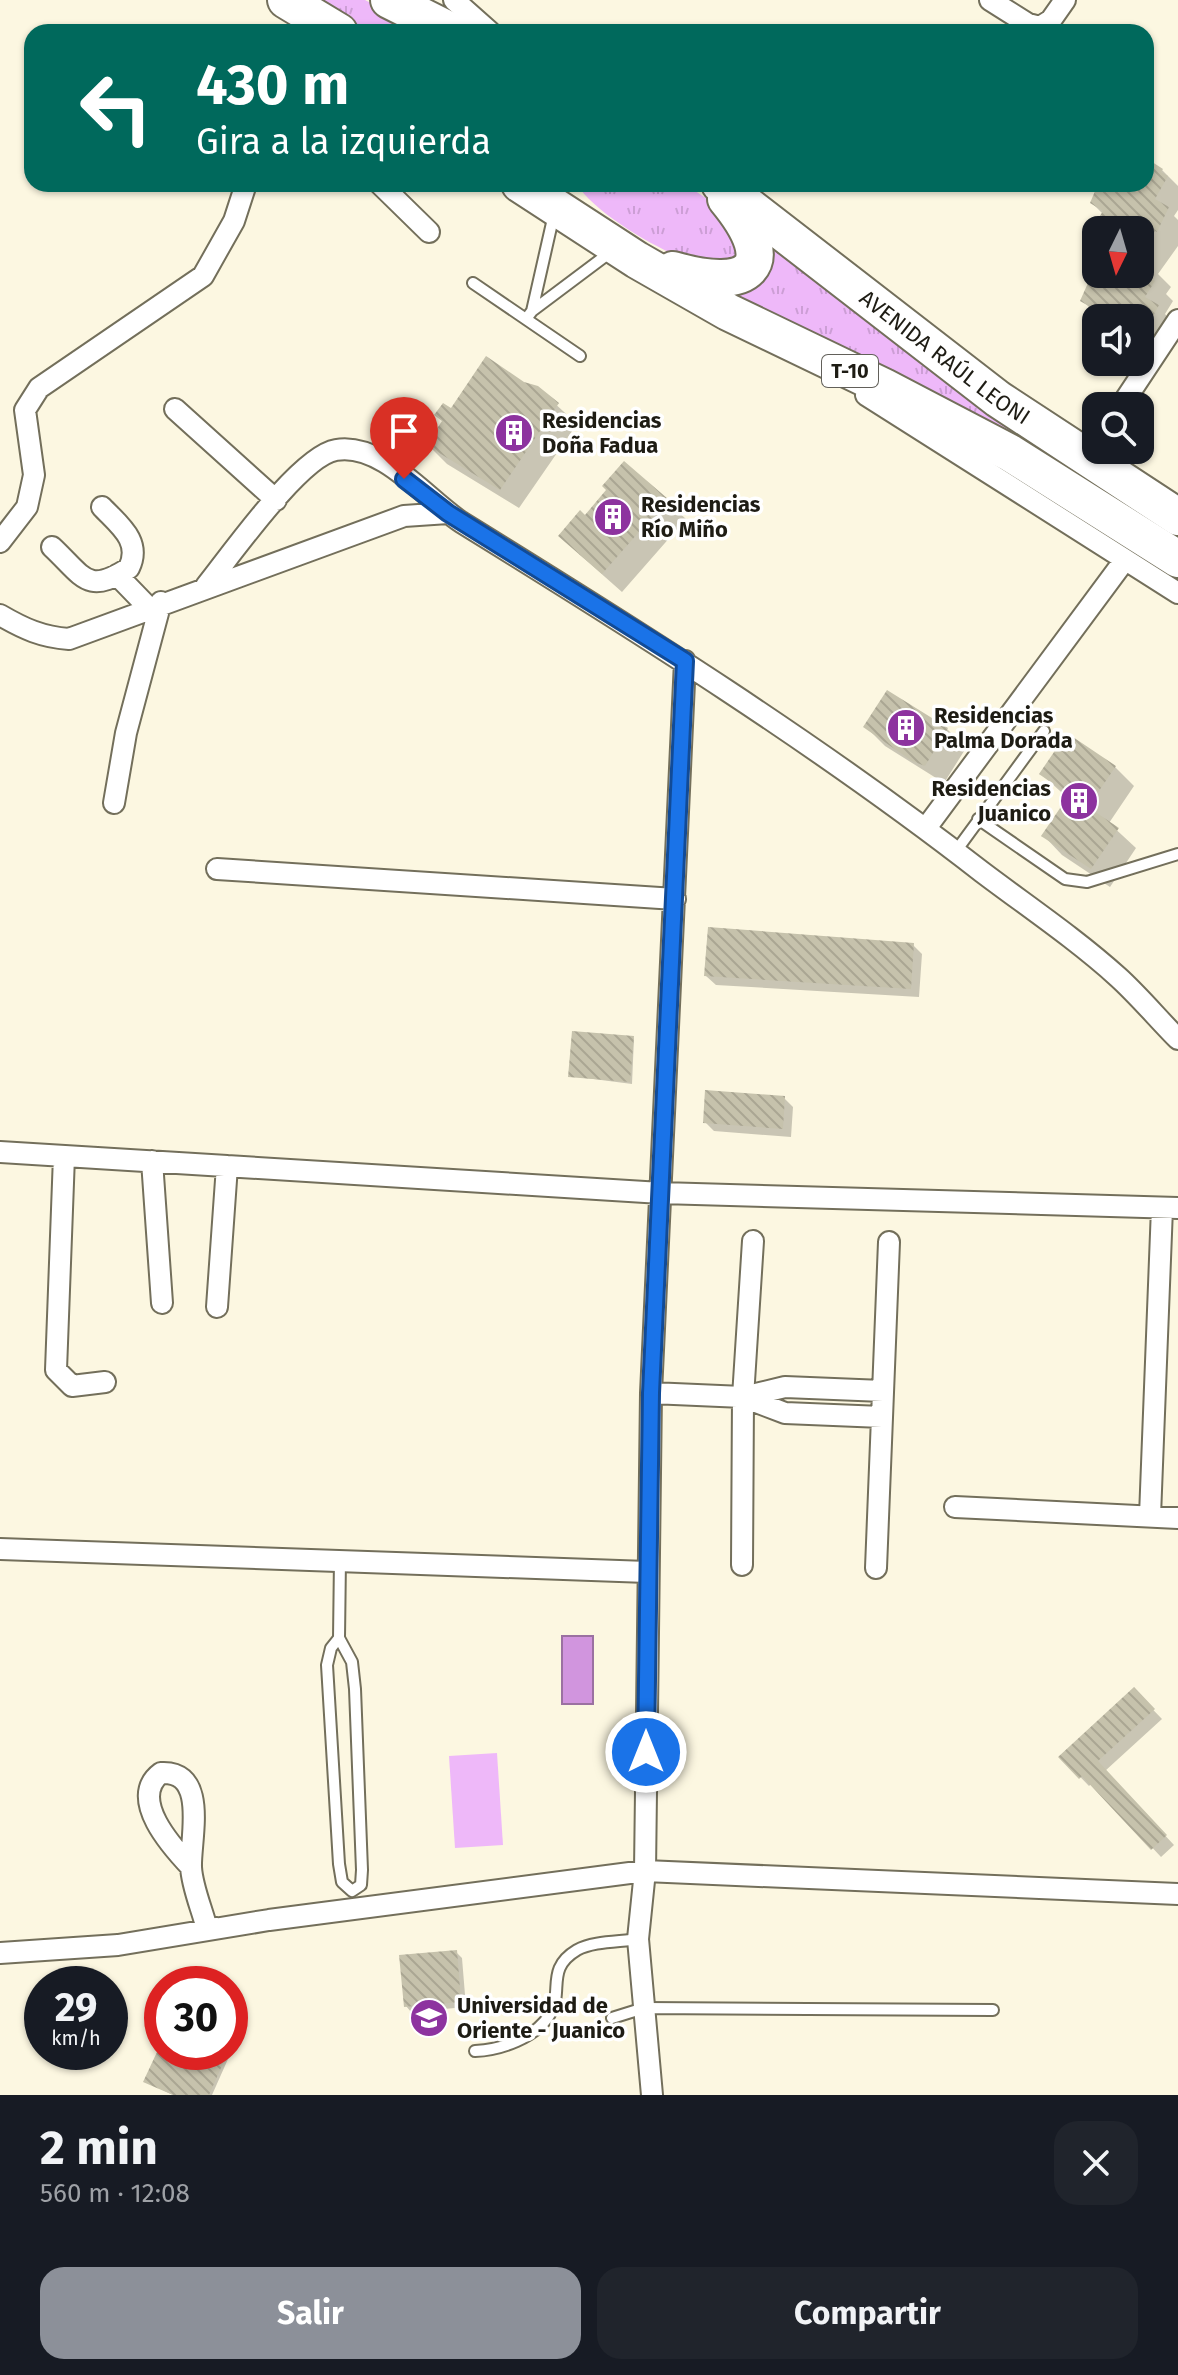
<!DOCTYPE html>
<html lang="es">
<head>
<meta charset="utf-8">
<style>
  :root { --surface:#171b24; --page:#20242c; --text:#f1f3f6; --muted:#9ea1a6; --accent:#8c9099 }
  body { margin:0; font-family:"Fira Sans",sans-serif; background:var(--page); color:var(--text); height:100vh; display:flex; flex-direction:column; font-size:30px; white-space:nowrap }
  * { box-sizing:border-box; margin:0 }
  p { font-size:26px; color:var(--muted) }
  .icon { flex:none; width:44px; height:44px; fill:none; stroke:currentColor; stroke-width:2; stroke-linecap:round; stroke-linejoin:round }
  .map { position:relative; height:2095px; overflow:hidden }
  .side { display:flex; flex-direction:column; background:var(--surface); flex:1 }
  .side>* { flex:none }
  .banner { position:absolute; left:24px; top:24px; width:1130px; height:168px; border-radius:24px; box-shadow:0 2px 6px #0004; background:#00695c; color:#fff; overflow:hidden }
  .needle { width:52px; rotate:185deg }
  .fabs { position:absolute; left:1082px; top:216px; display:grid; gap:16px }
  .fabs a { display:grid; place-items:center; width:72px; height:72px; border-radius:16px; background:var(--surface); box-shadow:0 2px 6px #0004; font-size:40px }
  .speed { position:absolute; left:24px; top:1966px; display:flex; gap:16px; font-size:40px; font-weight:700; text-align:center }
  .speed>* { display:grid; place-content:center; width:104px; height:104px; border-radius:50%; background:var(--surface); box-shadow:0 2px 6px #0004; line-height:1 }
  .speed small { font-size:20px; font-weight:400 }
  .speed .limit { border:12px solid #d22; background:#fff; color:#111 }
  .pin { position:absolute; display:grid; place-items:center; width:68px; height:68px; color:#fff; margin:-82px -34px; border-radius:50% 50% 50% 0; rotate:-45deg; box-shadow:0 0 8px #0007 }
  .pin .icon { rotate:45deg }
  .me { position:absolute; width:88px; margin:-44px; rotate:0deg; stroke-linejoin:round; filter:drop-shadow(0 0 6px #0008) }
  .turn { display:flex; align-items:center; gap:28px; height:168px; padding:0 40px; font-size:36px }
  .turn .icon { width:104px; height:104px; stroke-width:2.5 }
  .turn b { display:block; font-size:56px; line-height:68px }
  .round { display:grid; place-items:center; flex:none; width:84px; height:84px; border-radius:24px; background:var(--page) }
  .headline { display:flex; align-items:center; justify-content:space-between; height:136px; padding:0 40px }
  h1 { font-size:48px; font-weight:700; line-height:60px }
  .action { display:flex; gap:16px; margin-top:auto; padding:16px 40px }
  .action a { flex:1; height:92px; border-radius:24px; background:var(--accent); color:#fff; font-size:32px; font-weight:700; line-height:92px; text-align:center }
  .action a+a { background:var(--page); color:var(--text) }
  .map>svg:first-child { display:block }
  .grass { fill:url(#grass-tufts) }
  .garden { fill:#eeb8f9 }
  .water { fill:#d195de; stroke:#9b71a1; stroke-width:2 }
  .shadow { fill:#0003 }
  .building { fill:url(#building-back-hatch) }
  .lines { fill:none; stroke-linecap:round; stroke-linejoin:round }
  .lane-casing { stroke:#736f5b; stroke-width:14 }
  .street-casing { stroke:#736f5b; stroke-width:24 }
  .highway-casing { stroke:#736f5b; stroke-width:40 }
  .lane { stroke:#fff; stroke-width:10 }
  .street { stroke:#fff; stroke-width:20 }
  .highway { stroke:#fff; stroke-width:36 }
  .route-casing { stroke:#114b97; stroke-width:20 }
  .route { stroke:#1a73e8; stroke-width:14 }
  .labels { text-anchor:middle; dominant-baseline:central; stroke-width:7; stroke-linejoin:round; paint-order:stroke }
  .shield { fill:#fff; stroke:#62605a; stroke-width:2 }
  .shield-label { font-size:20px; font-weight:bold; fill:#1e1c14 }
  .street-label { font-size:22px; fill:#1e1c14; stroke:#fff }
  .poi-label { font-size:22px; font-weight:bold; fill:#1e1c14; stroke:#fff; text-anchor:start }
</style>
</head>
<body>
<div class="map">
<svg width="1178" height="2095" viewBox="0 0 1178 2095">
  <defs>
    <pattern id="grass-tufts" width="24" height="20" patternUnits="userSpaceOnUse" patternTransform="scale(2)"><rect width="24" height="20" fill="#eeb8f9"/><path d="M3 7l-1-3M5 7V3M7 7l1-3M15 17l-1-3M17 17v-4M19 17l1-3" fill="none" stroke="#cc9ed5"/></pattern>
    <pattern id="building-back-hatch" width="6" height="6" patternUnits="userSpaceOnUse" patternTransform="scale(2)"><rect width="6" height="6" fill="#c6c2ac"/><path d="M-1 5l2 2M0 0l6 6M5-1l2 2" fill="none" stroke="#aaa693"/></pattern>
  </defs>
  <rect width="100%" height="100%" fill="#fcf7e1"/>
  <!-- grass -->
  <path class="grass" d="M 313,0 L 365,0 L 428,32 L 357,32 Z
    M 577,184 L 685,184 L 716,205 L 743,264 C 725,262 702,265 686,259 C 656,249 592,211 577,184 Z
    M 763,239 L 1178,528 L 1178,545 L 724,290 Z"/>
  <!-- garden -->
  <path class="garden" d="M 497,1753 L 503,1845 L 455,1848 L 449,1756 Z"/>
  <!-- water -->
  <path class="water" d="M 562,1636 L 593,1636 L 593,1704 L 562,1704 Z"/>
  <!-- shadow -->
  <path class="shadow" d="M 1146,162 L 1162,170 L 1178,186 L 1178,210 L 1174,216 L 1178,220 L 1178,246 L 1158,274 L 1171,287 L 1166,294 L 1173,301 L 1165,314 L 1176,326 L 1159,354 L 1146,346 L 1140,356 L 1140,318 L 1096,318 L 1096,341 L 1084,329 L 1094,312 L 1082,300 L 1098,274 L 1140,274 L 1140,230 L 1098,230 L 1103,214 L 1092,203 L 1102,184 L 1146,184 Z
    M 523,384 L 537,387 L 577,424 L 519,508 L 447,464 L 428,445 L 451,411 Z
    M 624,463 L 686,519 L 622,592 L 579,554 L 585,518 L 609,490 Z
    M 888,692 L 947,729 L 966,748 L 944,783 L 885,746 L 866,727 Z
    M 1115,767 L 1134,786 L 1109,823 L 1136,848 L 1110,887 L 1062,855 L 1044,836 L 1069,799 L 1041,774 Z
    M 913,945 L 922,954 L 919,997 L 716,985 L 706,976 Z
    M 634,1038 L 632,1084 L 570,1076 Z
    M 784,1098 L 793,1107 L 791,1137 L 714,1131 L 705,1122 Z
    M 1134,1690 L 1162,1719 L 1105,1771 L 1174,1845 L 1161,1857 L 1092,1783 L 1089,1786 L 1061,1757 Z
    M 456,1952 L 462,1958 L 466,2007 L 411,2012 L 406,2006 Z
    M 230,2037 L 236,2041 L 212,2095 L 173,2095 L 146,2082 L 162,2045 L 162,2052 L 230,2052 Z"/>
  <!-- building -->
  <path class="building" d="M 1146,158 L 1163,169 L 1161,172 L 1168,176 L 1155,199 L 1169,207 L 1157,232 L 1155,231 L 1140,255 L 1140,230 L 1091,230 L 1103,211 L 1090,203 L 1098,184 L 1146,184 Z
    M 1096,274 L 1144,274 L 1155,281 L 1145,297 L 1159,305 L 1140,341 L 1140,318 L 1088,318 L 1094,309 L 1080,301 L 1091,276 Z
    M 486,356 L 524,382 L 538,386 L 559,403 L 500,490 L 426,445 L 442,421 L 434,415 L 443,403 L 451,408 Z
    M 624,461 L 668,499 L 602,574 L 558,536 L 580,510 L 585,515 L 606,490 L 602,486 Z
    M 887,690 L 948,728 L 925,766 L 912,761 L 863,727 Z
    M 1067,733 L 1116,766 L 1088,807 L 1119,828 L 1091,869 L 1041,836 L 1069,795 L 1039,774 Z
    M 708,927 L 914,943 L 911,989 L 704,976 Z
    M 572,1031 L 634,1036 L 630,1082 L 568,1077 Z
    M 705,1090 L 785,1096 L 783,1129 L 703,1123 Z
    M 1134,1687 L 1155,1709 L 1098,1761 L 1167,1835 L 1151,1850 L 1082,1776 L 1079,1779 L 1058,1757 Z
    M 457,1950 L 461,2002 L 404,2007 L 399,1955 Z
    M 157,2052 L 228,2052 L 209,2095 L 173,2095 L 143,2082 Z"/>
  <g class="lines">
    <!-- lane casing -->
    <g class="lane-casing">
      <path id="lane" d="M 473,283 L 580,356
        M 532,311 L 554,214
        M 526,319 L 532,311 L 612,251
        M 978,819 L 1065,879 L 1087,882 L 1178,854
        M 956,851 L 1044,731
        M 339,1638 L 331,1648 L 327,1665 L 339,1864 L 342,1882 L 352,1891 L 361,1885 L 362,1870 L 355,1689 L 352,1662 L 339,1638 L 340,1559
        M 612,2018 L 644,2008 L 993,2010
        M 475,2051 C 500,2050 536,2038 550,2014 C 564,1991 545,1969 577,1950 C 593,1941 620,1942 638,1939"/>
    </g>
    <!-- street casing -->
    <g class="street-casing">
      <path id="street" d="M 454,0 L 490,32
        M 990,0 L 1028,24 L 1040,27 L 1051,20 L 1065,0
        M 380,184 L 429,232
        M 866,395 L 1178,593
        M 1121,406 L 1178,320
        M 175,409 L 276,500
        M 0,542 L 27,507 L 34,475 L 25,410 L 39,388 L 203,276 L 234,221 L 246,184
        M 52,547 C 84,577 87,595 129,568 C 142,541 119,525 102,507
        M 117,575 L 148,607
        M 206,586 C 231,555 300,456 336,450 C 382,442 426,499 461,522 C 639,632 816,743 982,872 C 1027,906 1076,939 1118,977 C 1139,996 1158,1019 1178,1039
        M 0,615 C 24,629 42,637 69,639 L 404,516 L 448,513
        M 114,803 L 126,733 L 161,602
        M 926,828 L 1124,561
        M 217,869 L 675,899
        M 0,1152 L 661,1193 L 1178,1208
        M 64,1156 L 56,1370 L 72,1386 L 105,1382
        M 152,1161 L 162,1303
        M 217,1307 L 227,1166
        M 651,1393 L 743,1397 L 785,1387 L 883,1391
        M 743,1397 L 785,1413 L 882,1417
        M 955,1507 L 1178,1518
        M 1150,1516 L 1162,1208
        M 0,1549 L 647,1572
        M 742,1565 L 743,1397 L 753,1241
        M 876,1568 L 889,1242
        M 191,1867 C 173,1848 127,1798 161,1773 C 209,1770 190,1840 191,1867 C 192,1887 202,1909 207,1929 L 217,1928
        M 0,1953 L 118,1945 L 269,1920 L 645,1871 L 1178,1894
        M 652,2095 L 638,1939 L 645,1871 L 651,1393 L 685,661"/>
    </g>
    <!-- highway casing -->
    <g class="highway-casing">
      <g id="highway">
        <path d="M 286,0 L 339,32"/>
        <path d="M 389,0 L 453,32"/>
        <path d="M 520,184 L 637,260 L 728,312 L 884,387 L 1010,453 L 1178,559"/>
        <path id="s1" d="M 720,184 L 998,399 L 1178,517"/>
        <path d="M 673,270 C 749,292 783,268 726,199"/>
      </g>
    </g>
    <!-- lane -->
    <use href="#lane" class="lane"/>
    <!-- street -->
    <use href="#street" class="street"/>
    <!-- highway -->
    <use href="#highway" class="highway"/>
  </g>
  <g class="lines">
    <!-- route casing -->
    <g class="route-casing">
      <path id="route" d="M 404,479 L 448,513 L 685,661 L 651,1393 L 646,1752"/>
    </g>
    <!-- route -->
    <use href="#route" class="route"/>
  </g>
  <!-- icons -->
  <defs>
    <g id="building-disc" transform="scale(2)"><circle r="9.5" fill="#8d339f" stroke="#fff"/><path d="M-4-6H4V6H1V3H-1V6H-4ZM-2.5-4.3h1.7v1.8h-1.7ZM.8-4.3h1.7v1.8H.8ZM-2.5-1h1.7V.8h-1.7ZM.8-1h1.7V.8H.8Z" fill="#fff"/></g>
    <g id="university-disc" transform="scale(2)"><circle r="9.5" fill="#8d339f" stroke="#fff"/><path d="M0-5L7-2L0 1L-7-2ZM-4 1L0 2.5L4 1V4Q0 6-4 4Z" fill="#fff"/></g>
  </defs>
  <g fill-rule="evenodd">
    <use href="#building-disc" x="514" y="433"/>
    <use href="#building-disc" x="613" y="517"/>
    <use href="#building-disc" x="906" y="728"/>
    <use href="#building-disc" x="1079" y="801"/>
    <use href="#university-disc" x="429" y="2018"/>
  </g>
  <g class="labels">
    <!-- shield labels -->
    <rect class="shield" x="822" y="355" width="56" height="32" rx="6"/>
    <g class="shield-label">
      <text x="850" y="371">T-10</text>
    </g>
    <!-- street labels -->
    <g class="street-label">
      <text stroke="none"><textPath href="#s1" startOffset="284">AVENIDA RAÚL LEONI</textPath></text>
    </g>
    <!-- poi labels -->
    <g class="poi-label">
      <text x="542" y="420">Residencias<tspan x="542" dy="25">Doña Fadua</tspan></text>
      <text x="641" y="504">Residencias<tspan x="641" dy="25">Río Miño</tspan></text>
      <text x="934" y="715">Residencias<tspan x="934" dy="25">Palma Dorada</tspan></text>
      <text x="1051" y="788" text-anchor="end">Residencias<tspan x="1051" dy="25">Juanico</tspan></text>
      <text x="457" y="2005">Universidad de<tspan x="457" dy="25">Oriente - Juanico</tspan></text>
    </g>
  </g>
</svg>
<div class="fabs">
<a><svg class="needle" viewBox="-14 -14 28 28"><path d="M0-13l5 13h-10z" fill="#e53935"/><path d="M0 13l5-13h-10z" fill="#9ea1a6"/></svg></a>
<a><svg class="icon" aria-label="sound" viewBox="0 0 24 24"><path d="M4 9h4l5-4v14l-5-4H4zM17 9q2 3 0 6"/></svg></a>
<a><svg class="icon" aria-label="search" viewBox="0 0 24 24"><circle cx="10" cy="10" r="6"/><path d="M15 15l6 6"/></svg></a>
</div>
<div class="speed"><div>29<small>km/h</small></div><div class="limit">30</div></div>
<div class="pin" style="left:404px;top:479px;background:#d93025"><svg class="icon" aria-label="arrive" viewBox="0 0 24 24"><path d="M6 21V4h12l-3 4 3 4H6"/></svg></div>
<svg class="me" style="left:646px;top:1752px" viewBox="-20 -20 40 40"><circle r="17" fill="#1a73e8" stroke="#fff" stroke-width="3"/><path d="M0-11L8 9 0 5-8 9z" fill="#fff"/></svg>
<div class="banner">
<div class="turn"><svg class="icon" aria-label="left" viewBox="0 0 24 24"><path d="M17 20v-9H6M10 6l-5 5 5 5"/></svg><div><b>430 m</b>Gira a la izquierda</div></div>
</div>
</div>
<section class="side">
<div class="headline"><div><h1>2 min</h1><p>560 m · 12:08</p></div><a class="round"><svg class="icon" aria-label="close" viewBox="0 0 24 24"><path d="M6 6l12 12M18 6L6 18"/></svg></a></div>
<div class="action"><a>Salir</a><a>Compartir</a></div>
</section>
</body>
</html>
